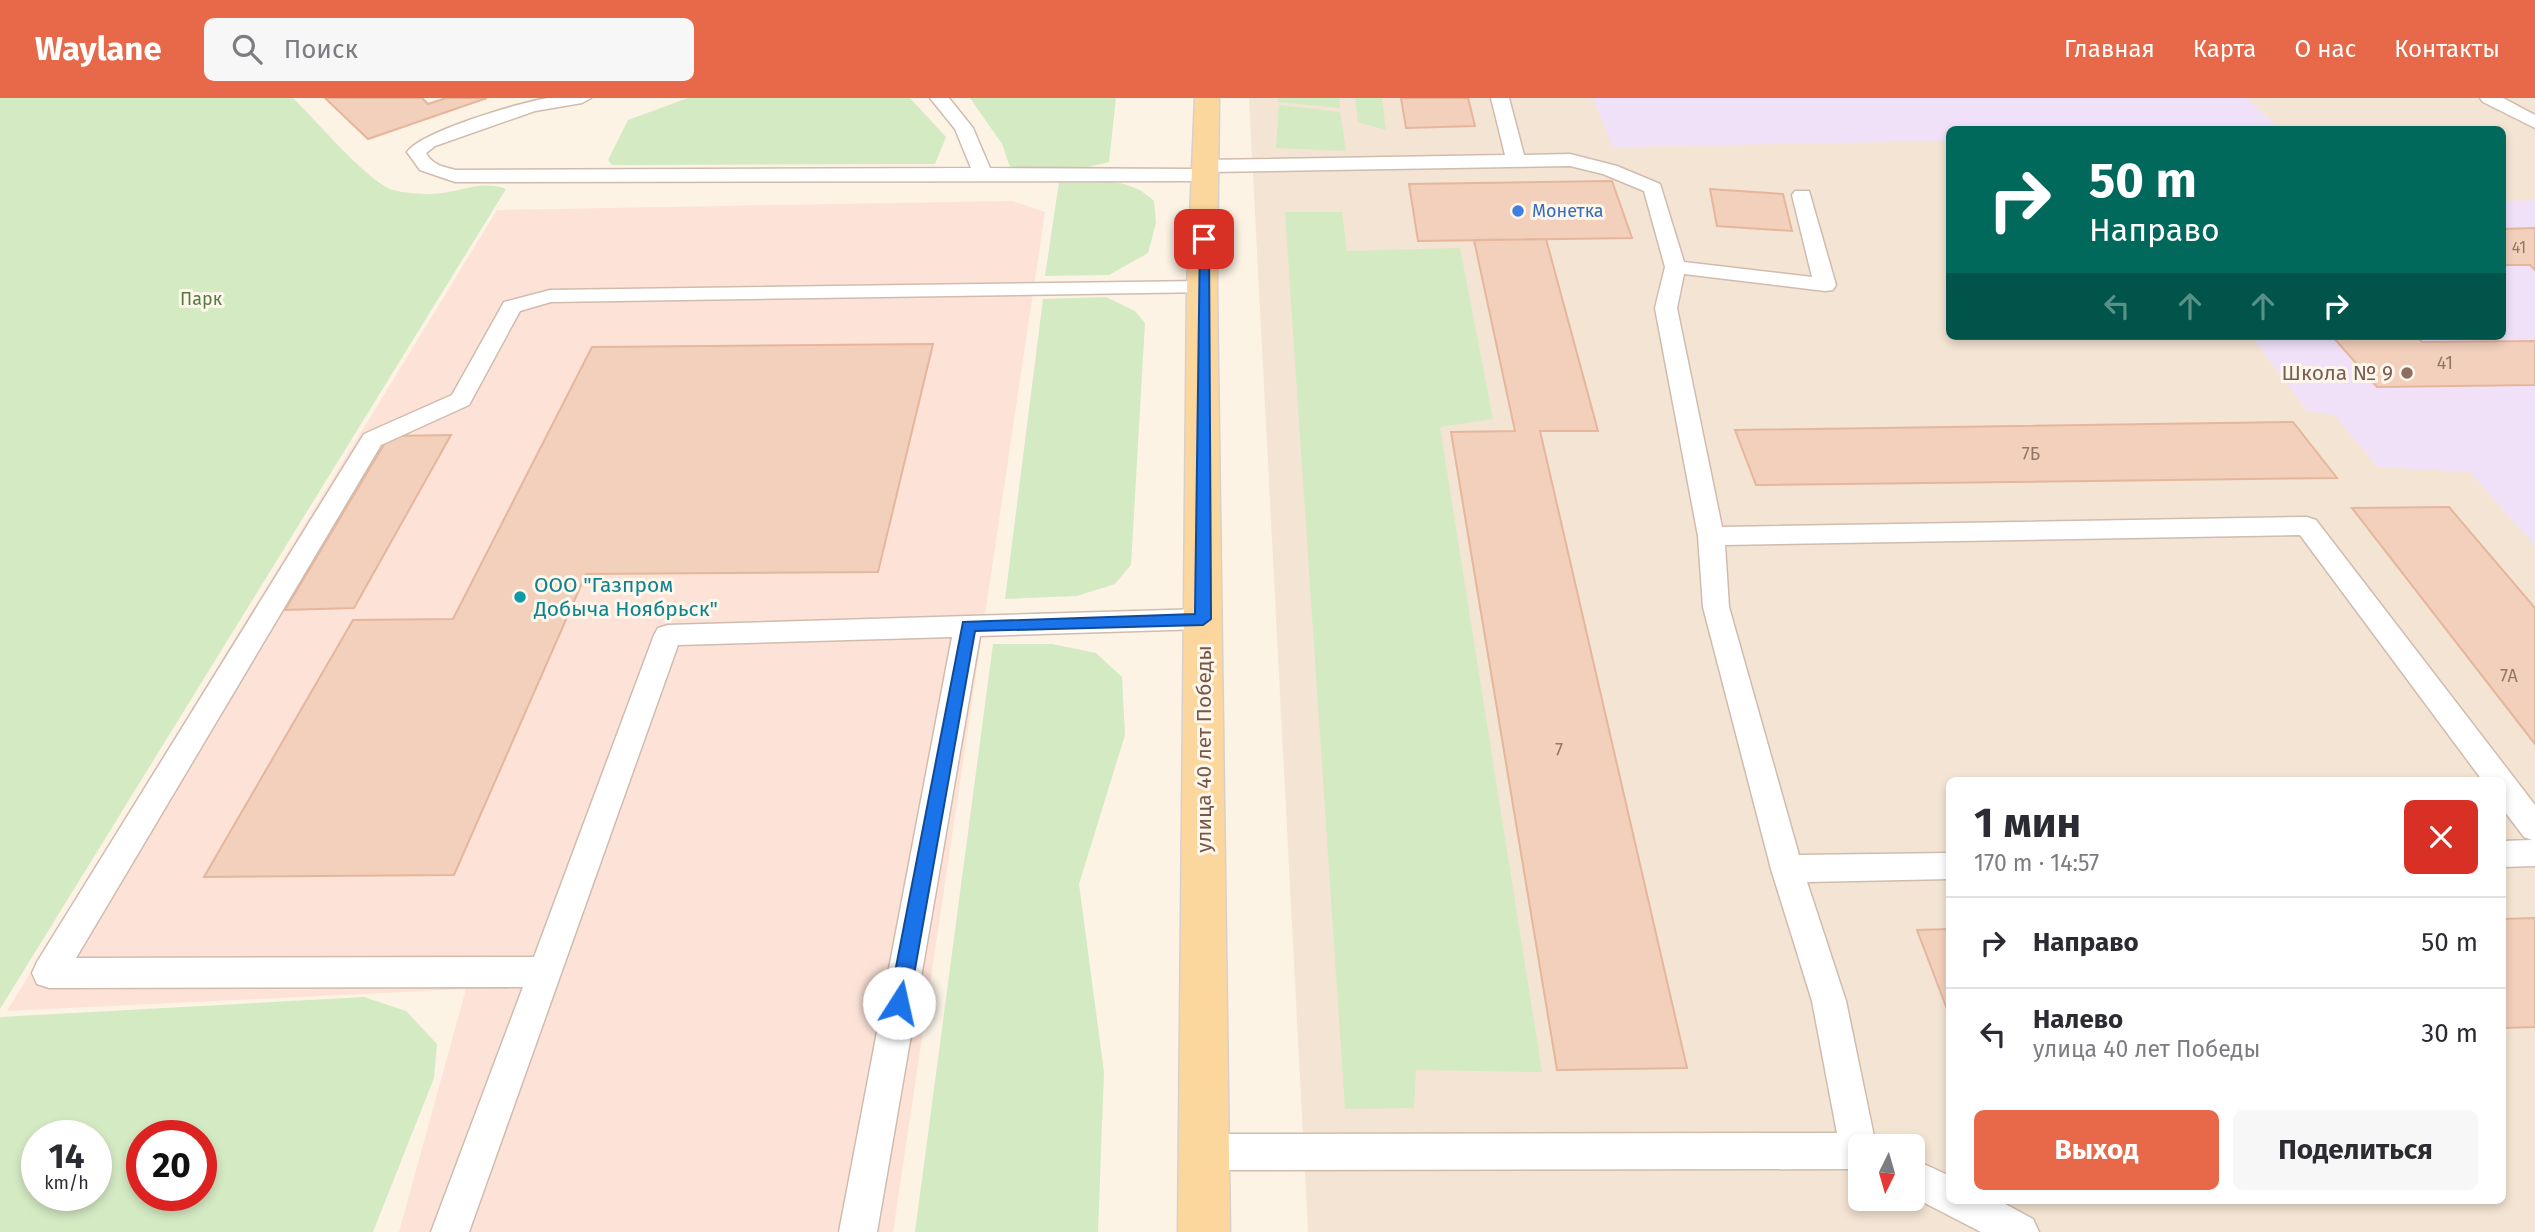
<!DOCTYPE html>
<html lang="ru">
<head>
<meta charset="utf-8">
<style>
  :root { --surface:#fff; --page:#f7f7f7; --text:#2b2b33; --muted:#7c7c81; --line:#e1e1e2; --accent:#e76949 }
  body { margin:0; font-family:"Fira Sans",sans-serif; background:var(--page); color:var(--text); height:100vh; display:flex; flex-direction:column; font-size:26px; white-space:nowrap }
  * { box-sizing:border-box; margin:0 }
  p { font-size:23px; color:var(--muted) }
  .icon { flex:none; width:38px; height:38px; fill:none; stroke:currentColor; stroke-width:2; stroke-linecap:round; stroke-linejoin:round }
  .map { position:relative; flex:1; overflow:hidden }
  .details { position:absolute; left:1946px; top:679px; width:560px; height:427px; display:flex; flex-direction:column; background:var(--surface); border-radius:10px; box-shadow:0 4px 10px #0003 }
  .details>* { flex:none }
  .top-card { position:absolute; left:1946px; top:28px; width:560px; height:214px; border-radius:10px; box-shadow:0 4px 10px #0003; background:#00695c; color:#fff; overflow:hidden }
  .needle { width:46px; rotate:185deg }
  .fabs { position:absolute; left:1848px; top:1036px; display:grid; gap:14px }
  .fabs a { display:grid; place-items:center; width:77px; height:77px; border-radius:10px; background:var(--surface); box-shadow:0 4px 10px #0003; font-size:35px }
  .speed { position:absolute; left:21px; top:1022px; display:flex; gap:14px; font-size:35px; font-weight:700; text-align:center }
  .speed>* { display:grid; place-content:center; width:91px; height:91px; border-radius:50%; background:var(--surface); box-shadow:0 4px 10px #0003; line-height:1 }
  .speed small { font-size:18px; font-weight:400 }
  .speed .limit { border:10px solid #d22; background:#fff; color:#111 }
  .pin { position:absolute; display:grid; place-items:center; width:60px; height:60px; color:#fff; margin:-30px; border-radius:14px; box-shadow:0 4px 10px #0006 }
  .me { position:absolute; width:77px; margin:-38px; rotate:10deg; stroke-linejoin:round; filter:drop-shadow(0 0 5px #0008) }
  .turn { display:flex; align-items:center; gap:24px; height:147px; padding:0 28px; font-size:32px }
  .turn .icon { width:91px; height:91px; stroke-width:2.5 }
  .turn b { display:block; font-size:49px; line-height:60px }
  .lanes { display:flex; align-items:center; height:66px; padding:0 28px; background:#0003; justify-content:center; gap:35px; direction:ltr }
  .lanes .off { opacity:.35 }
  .round { display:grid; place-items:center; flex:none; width:74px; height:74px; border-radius:10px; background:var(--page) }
  .headline { display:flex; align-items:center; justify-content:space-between; height:119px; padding:0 28px }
  h1 { font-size:42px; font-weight:700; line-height:52px }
  .primary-button { display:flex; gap:14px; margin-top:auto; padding:14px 28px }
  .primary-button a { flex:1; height:80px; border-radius:10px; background:var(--accent); color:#fff; font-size:28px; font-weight:700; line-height:80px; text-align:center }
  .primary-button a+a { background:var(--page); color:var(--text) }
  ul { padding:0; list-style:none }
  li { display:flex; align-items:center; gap:21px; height:91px; padding:0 28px; border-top:2px solid var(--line) }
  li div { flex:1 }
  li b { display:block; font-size:26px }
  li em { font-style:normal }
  header { display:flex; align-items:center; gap:42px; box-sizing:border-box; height:98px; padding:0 35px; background:var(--accent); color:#fff }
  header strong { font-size:33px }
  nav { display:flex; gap:38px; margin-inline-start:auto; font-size:24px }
  .search { width:490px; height:63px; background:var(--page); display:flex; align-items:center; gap:18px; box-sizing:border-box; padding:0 24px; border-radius:10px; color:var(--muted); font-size:26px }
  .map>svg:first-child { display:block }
  .residential { fill:#f4e4d3; fill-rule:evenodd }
  .commercial { fill:#fde2d8 }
  .education { fill:#f0e1f9 }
  .green { fill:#d4eac3; fill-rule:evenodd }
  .building { fill:#f2d0bc; stroke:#e5b69c; stroke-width:2 }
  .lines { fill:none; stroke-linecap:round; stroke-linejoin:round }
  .service-casing { stroke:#d0bcae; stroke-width:3 }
  .primary-casing { stroke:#d8d0cc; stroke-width:3 }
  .service { fill:#fff; fill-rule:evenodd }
  .primary { fill:#fbd69d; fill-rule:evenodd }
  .route { fill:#1a73e8; stroke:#114b97; stroke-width:2 }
  .shop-dot { fill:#3f7fe0; stroke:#fff7eb; stroke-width:2.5 }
  .education-dot { fill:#8d6e63; stroke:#fff7eb; stroke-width:2.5 }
  .culture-dot { fill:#0f9aa8; stroke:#fff7eb; stroke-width:2.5 }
  .labels { text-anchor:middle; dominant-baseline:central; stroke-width:6; stroke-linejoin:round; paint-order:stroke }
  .far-number-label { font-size:16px; fill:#947666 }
  .far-shop-label { font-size:18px; fill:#366cbe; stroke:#fff7eb; text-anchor:start }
  .far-park-label { font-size:18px; fill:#547b42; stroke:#fff7eb }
  .number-label { font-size:18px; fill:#947666 }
  .education-label { font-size:21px; fill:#785e54; stroke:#fff7eb; text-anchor:end }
  .culture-label { font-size:21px; fill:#0d838f; stroke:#fff7eb; text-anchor:start }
  .street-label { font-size:21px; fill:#75584a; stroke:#fff7eb }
</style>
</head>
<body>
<header>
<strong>Waylane</strong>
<div class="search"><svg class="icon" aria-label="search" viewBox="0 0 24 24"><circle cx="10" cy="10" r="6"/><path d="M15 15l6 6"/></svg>Поиск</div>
<nav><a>Главная</a><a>Карта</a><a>О нас</a><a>Контакты</a></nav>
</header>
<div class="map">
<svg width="2535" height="1134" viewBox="0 0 2535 1134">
  <rect width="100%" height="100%" fill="#fcf3e5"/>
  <!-- residential -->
  <path class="residential" d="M 1249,0 L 2535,0 L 2535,1134 L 1308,1134 ZM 1950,32 L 2502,32 L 2502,238 L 1950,238 ZM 1950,682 L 2502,682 L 2502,1102 L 1950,1102 ZM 1860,1048 L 1913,1048 L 1913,1101 L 1860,1101 Z"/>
  <!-- commercial -->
  <path class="commercial" d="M 1012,103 L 1045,114 L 893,1134 L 399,1134 L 466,891 L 7,913 L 497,112 Z"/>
  <!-- education -->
  <path class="education" d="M 1593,0 L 2247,0 L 2280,31 L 1950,32 L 1949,43 L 1613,49 Z
    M 2535,102 L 2535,448 L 2470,374 L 2378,369 L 2334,317 L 2307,313 L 2251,238 L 2502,238 L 2503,103 Z"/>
  <!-- green -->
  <path class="green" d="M 0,0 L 293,0 C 314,20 369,85 393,92 C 404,95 420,96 431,96 C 458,96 479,81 506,91 L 0,911 Z
    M 688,0 L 910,0 L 946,39 L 935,66 L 612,67 L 608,62 L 628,22 Z
    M 970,0 L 1116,0 L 1109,64 L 1079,71 L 1011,72 L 1002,46 Z
    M 1277,0 L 1339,0 L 1340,10 L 1278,4 Z
    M 1355,0 L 1382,0 L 1386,32 L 1358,24 Z
    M 1279,7 L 1340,14 L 1346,53 L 1276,50 Z
    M 1059,84 C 1094,84 1128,77 1154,103 L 1156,125 L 1148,155 L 1109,177 L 1045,178 Z
    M 1285,114 L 1342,114 L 1347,153 L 1460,150 L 1493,321 L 1440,329 L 1542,974 L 1416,972 L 1414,1010 L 1345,1011 Z
    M 1106,199 L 1135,213 L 1145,225 L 1131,467 L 1115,486 L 1077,498 L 1005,501 L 1043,201 Z
    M 993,546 L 1052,546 L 1096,555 L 1122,579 L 1125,637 L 1079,786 L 1104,974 L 1098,1134 L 915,1134 Z
    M 364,899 L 406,913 L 437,946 L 434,980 L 373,1134 L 0,1134 L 0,919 ZM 37,1038 L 96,1038 L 96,1097 L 37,1097 ZM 142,1038 L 201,1038 L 201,1097 L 142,1097 Z"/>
  <!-- building -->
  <path class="building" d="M 325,0 L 422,0 L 428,6 L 446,0 L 487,0 L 368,41 Z
    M 1401,0 L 1468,0 L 1475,28 L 1406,30 Z
    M 1612,83 L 1632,140 L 1418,143 L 1409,86 Z
    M 1710,91 L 1783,96 L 1792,133 L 1717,128 Z
    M 2535,130 L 2535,172 L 2530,167 L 2502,167 L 2502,131 Z
    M 1546,141 L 1598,333 L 1540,333 L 1687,970 L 1557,972 L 1451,334 L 1515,333 L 1474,142 Z
    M 2332,238 L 2417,238 L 2422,244 L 2535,243 L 2535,287 L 2377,289 Z
    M 933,246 L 878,474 L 586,476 L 454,777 L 204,779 L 353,522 L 453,521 L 592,249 Z
    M 2293,324 L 2337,380 L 1756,387 L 1735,332 Z
    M 451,337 L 354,510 L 285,512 L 389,338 Z
    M 2449,409 L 2535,510 L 2535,646 L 2352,410 Z
    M 2535,820 L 2535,929 L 2502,930 L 2502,821 Z
    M 1950,831 L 1950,919 L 1917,832 Z"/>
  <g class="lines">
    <!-- service casing -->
    <g class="service-casing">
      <path id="service" d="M 548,0 L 591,0 L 582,5 L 535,13 L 435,48 L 426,55 C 432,67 444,69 456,72 L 971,70 L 955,31 L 930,0 L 949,0 L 973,30 L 990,70 L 1198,71 L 1195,68 L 1198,64 L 1205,62 L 1505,57 L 1491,0 L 1509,0 L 1524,57 L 1570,56 L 1617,68 L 1660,86 L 1684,164 L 1812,179 L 1792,97 L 1795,93 L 1809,93 L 1836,187 L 1833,192 L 1825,193 L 1684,176 L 1677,210 L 1722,429 L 2307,419 L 2316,422 L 2535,707 L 2535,768 L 2502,769 L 2502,743 L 2532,742 L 2524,739 L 2502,710 L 2502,682 L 2482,682 L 2300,437 L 1725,447 L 1729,509 L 1799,757 L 1950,755 L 1950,781 L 1807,784 L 1846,903 L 1876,1048 L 1860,1048 L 1860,1071 L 1206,1072 L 1193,1067 L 1188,1054 L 1193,1041 L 1206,1036 L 1837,1035 L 1812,903 L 1771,771 L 1703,509 L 1698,438 L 1655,210 L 1665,169 L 1644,93 L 1603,76 L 1570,68 L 1212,74 L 1215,77 L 1212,81 L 1205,83 L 455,84 L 420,72 L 407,54 C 422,33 519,5 548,0 Z
        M 2480,0 L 2503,0 L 2535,17 L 2535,30 L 2483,4 Z
        M 1202,183 L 1210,184 L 1213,189 L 1210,194 L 551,204 L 520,213 L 469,307 L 381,347 L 76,860 L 534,859 L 654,537 L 658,530 L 668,527 L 1203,511 L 1213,514 L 1217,521 L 1213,528 L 1203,531 L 980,538 L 877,1134 L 839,1134 L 952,539 L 678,547 L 469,1134 L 431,1134 L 523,889 L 49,890 L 37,886 L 32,875 L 37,864 L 364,336 L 452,297 L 504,204 L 550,192 Z
        M 1913,1061 L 1950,1078 L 1950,1102 L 1998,1102 L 2033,1121 L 2039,1134 L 1981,1134 L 1913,1099 Z"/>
    </g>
    <!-- primary casing -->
    <g class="primary-casing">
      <path id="primary" d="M 1195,0 L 1219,0 L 1217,189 L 1230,1134 L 1178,1134 L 1187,189 Z"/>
    </g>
    <!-- service -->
    <use href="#service" class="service"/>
    <!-- primary -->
    <use href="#primary" class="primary"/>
  </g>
  <!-- route -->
  <path class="route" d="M 1200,138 L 1209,141 L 1211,521 L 1203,527 L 975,533 L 909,905 L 906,911 L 899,914 L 892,911 L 889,905 L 963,524 L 1195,516 Z"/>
  <!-- markers -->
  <circle class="shop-dot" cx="1518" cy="113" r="7"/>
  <circle class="education-dot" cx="2407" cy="275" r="7"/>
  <circle class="culture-dot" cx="520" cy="499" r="7"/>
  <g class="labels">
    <!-- far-number labels -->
    <g class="far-number-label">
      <text x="2519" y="149">41</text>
    </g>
    <!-- far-shop labels -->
    <g class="far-shop-label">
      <text x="1532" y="113">Монетка</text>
    </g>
    <!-- far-park labels -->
    <g class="far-park-label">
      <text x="201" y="201">Парк</text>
    </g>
    <!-- number labels -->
    <g class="number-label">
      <text x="2445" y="265">41</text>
      <text x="2031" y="356">7Б</text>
      <text x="2509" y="578">7А</text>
      <text x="1559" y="652">7</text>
    </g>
    <!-- education labels -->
    <g class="education-label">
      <text x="2393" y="275">Школа № 9</text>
    </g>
    <!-- culture labels -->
    <g class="culture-label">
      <text x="534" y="487">ООО "Газпром<tspan x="534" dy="24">Добыча Ноябрьск"</tspan></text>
    </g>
    <!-- street labels -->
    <g class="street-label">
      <text transform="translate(1204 651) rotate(-90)">улица 40 лет Победы</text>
    </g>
  </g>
</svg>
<div class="fabs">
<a><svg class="needle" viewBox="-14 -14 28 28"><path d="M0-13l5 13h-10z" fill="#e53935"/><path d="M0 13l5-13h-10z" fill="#7c7c81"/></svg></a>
</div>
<div class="speed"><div>14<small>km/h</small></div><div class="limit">20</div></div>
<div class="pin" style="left:1204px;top:141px;background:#d93025"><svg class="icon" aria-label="arrive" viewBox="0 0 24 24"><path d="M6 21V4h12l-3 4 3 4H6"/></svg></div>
<svg class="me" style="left:899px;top:905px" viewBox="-20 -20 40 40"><circle r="19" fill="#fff"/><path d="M0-13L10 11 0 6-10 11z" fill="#1a73e8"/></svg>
<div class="top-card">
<div class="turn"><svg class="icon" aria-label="right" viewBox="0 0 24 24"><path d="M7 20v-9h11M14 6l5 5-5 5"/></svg><div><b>50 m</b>Направо</div></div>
<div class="lanes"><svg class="icon off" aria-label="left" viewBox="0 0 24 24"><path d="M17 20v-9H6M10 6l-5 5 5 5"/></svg><svg class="icon off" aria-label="ahead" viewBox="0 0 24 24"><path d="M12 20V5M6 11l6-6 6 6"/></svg><svg class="icon off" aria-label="ahead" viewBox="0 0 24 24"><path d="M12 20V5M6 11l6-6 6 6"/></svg><svg class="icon" aria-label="right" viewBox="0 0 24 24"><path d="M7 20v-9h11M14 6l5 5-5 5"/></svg></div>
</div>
<section class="details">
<div class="headline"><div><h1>1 мин</h1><p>170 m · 14:57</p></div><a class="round" style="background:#d93025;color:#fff"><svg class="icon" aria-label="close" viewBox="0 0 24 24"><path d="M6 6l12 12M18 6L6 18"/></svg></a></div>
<ul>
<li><svg class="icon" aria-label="right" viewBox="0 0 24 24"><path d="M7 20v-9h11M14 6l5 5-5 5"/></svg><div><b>Направо</b></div><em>50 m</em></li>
<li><svg class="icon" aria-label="left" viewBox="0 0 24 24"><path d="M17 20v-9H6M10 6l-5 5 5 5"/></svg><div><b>Налево</b><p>улица 40 лет Победы</p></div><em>30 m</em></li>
</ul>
<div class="primary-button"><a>Выход</a><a>Поделиться</a></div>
</section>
</div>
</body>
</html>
